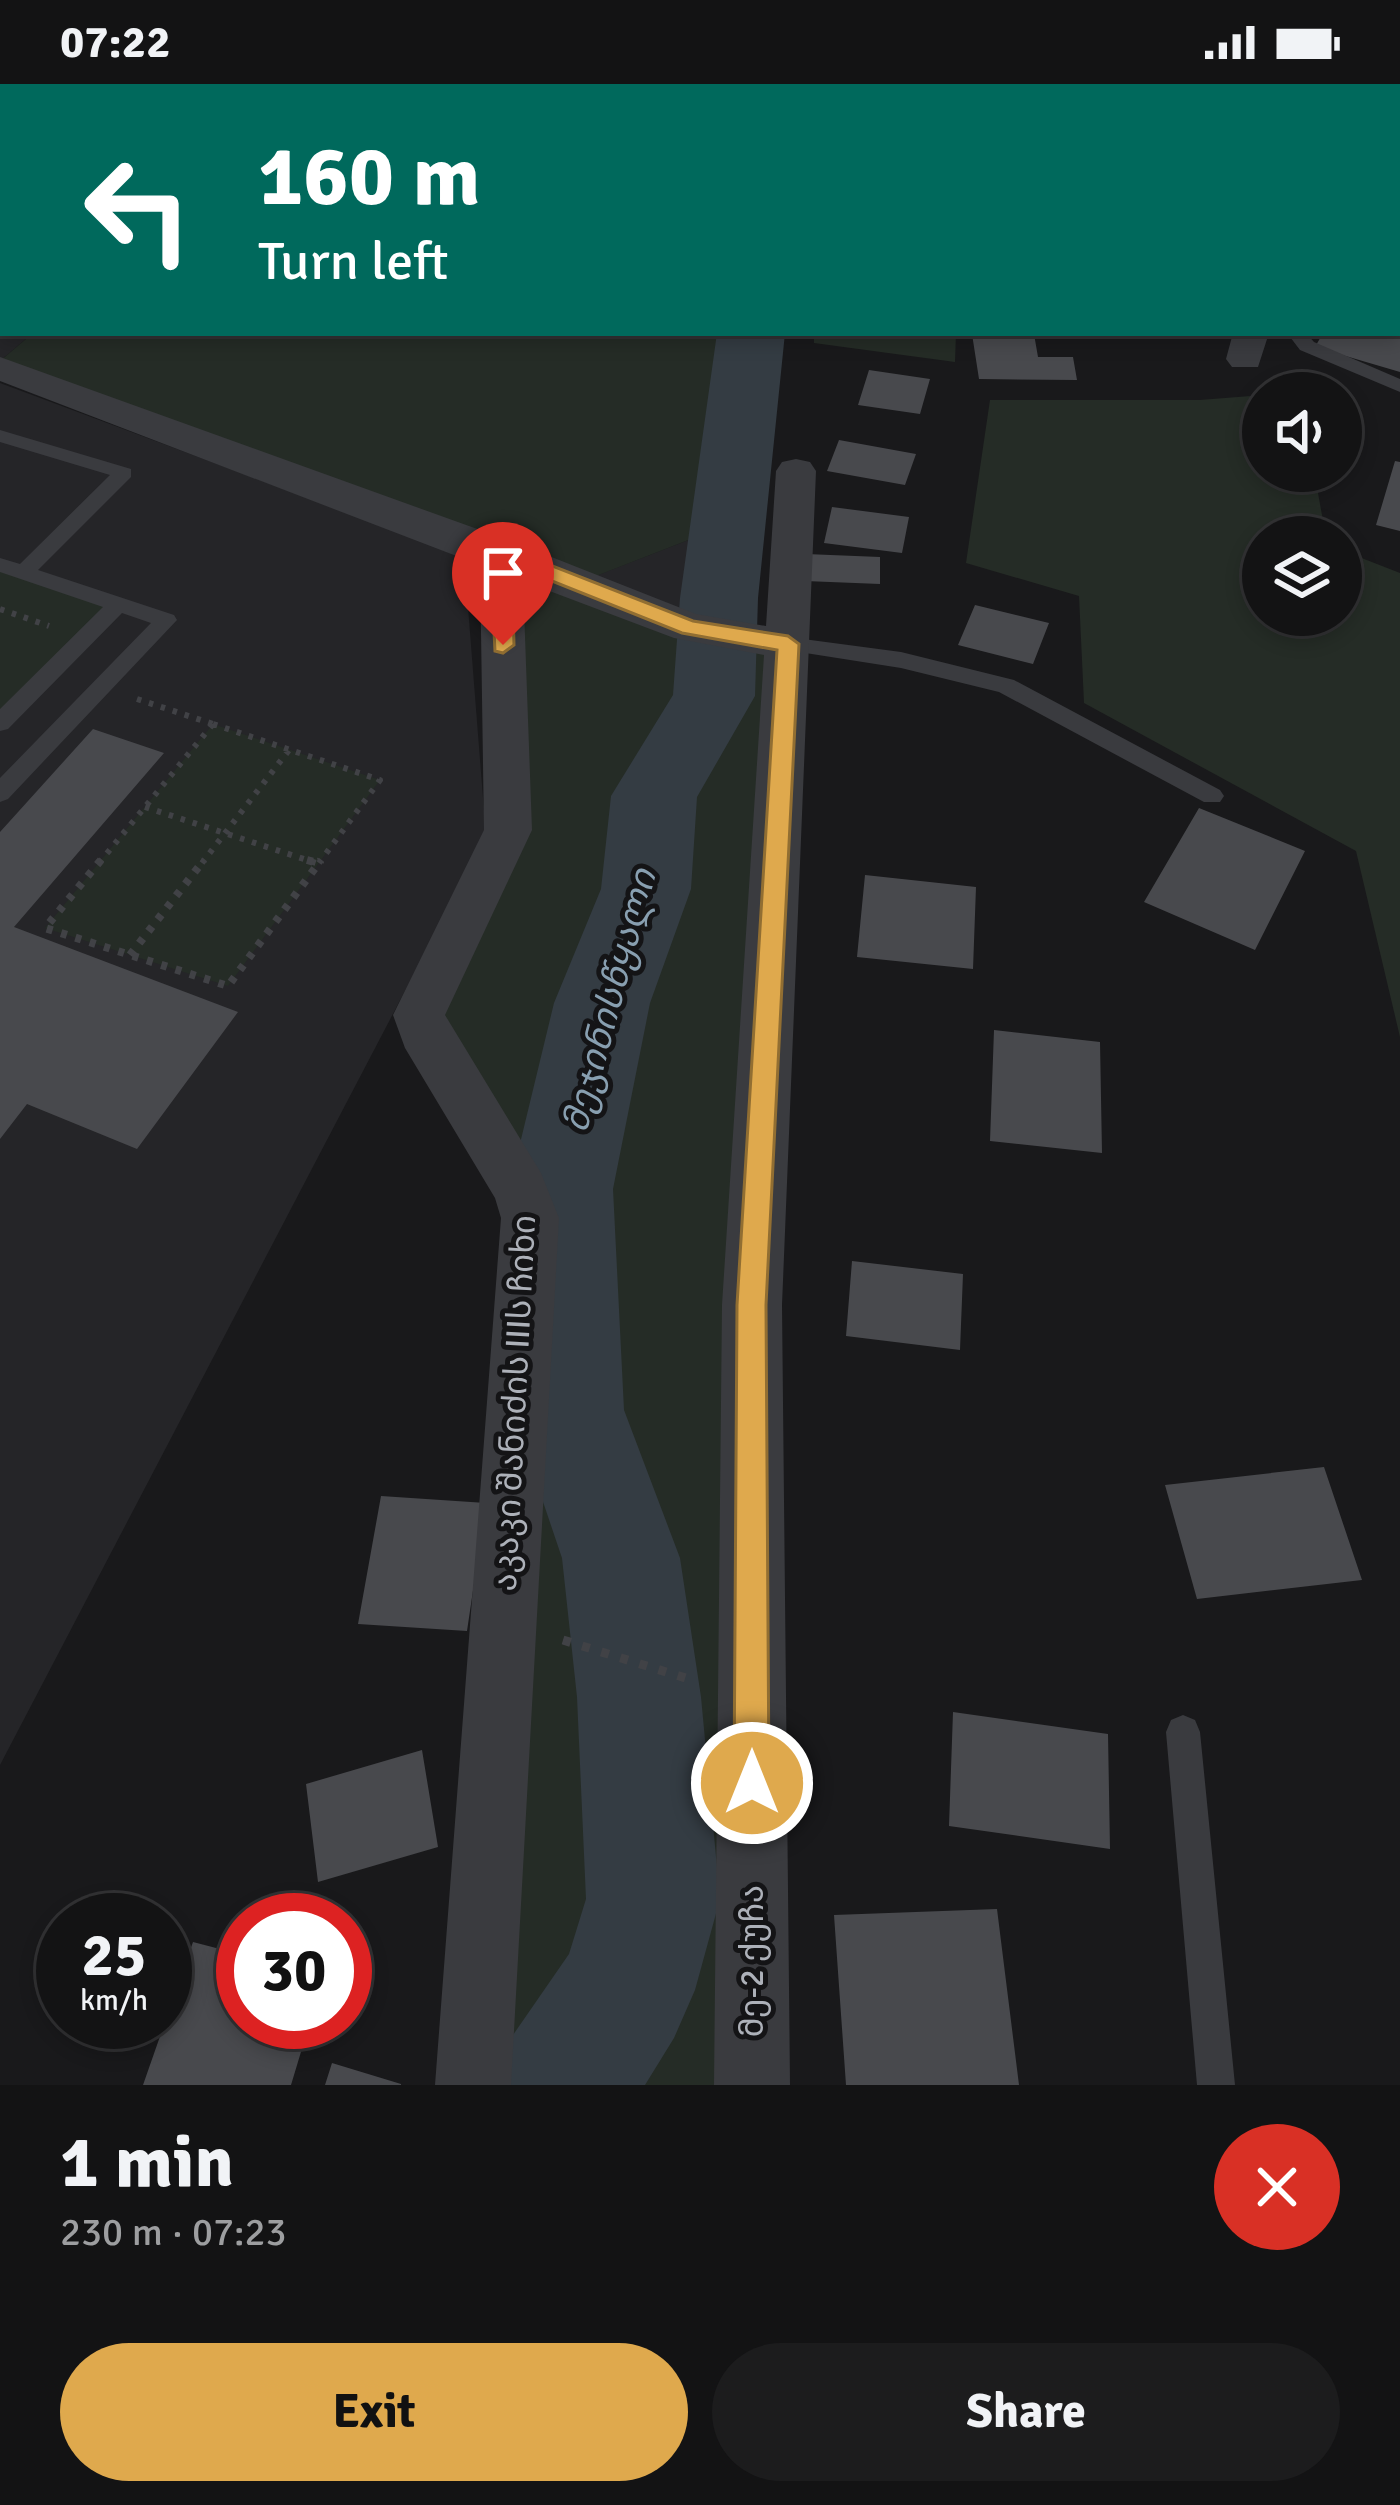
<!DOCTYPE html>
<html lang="en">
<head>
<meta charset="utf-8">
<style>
  :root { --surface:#131314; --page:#1c1c1d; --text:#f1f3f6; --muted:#9d9ea0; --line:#323234; --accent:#dfa94d }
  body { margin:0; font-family:Signika,"Noto Sans Georgian",sans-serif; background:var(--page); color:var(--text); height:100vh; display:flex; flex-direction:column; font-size:45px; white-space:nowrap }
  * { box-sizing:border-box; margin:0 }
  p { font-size:39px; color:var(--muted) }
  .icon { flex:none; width:66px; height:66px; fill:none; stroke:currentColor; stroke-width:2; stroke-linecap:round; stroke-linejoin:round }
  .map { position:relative; height:2001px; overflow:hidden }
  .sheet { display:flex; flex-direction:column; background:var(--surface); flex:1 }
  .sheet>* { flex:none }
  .banner { position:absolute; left:0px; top:0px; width:1401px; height:252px; box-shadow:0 6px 18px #0003,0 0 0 3px var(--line); background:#00695c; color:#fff; overflow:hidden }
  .controls { position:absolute; left:1242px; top:288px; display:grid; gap:24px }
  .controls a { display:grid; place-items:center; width:120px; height:120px; border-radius:50%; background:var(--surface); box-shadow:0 6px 18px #0003,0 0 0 3px var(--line); font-size:60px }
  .speed { position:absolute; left:36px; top:1809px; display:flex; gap:24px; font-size:60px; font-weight:700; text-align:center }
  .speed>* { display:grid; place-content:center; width:156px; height:156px; border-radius:50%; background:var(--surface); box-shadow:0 6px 18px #0003,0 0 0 3px var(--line); line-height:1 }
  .speed small { font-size:30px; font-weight:400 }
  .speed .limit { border:18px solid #d22; background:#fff; color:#111 }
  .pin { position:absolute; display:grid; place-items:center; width:102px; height:102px; color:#fff; margin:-123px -51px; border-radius:50% 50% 50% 0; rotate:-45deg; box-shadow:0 0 12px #0007 }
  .pin .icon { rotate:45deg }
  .me { position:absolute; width:132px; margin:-66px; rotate:0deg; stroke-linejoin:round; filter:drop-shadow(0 0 9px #0008) }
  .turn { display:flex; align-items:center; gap:42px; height:252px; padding:0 60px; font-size:54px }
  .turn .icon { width:156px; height:156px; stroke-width:2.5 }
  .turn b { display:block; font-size:84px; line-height:102px }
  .round { display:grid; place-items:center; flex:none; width:126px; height:126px; border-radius:63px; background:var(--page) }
  .overview { display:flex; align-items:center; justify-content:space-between; height:204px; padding:0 60px }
  h1 { font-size:72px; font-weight:700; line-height:90px }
  .button { display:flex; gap:24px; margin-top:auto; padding:24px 60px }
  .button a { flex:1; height:138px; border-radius:72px; background:var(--accent); color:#111; font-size:48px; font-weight:700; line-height:138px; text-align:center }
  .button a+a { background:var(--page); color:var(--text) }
  .status { display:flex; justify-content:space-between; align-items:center; height:84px; padding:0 60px; background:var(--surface); direction:ltr }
  .status svg { height:33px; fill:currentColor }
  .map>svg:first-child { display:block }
  .built { fill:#252528 }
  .green { fill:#252c26 }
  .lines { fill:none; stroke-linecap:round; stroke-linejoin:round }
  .river { fill:#343c43; fill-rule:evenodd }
  .building { fill:#48494d }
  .path-far2 { stroke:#414246; stroke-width:6; stroke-dasharray:4.5 8; stroke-linecap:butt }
  .path-far1 { stroke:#414246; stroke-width:8; stroke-dasharray:6 9; stroke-linecap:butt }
  .path { stroke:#414246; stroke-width:9; stroke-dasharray:8 12; stroke-linecap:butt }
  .lane { fill:#3a3b3f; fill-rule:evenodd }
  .street { fill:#3a3b3f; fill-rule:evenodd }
  .route { fill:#dfa94d; stroke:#916e32; stroke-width:3 }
  .labels { text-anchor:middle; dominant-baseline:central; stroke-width:10; stroke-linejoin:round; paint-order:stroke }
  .street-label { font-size:33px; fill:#adb1b9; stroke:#141416 }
  .water-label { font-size:36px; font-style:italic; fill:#889fb0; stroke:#141416 }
</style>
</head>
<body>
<div class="status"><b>07:22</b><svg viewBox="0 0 49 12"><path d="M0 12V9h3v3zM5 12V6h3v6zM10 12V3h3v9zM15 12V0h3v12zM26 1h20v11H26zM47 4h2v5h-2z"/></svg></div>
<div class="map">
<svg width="1400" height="2001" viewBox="0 0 1400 2001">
  <rect width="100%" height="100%" fill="#19191b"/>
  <!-- built -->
  <path class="built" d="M 0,0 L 298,0 L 3,3 L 3,249 L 33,249 L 0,277 Z
    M 0,299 L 464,472 L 486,752 L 0,1681 Z
    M 727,441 L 719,514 L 689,544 L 577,499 Z"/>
  <!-- green -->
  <path class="green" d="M 298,0 L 765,0 L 295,3 Z
    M 33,249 L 751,249 L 727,441 L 578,499 L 767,555 L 752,2001 L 473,2001 L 530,1134 L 424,949 L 508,746 L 501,469 L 0,277 Z
    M 814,249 L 956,249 L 955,278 L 814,259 Z
    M 1263,311 L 1263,387 L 1314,387 L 1326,453 L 1263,453 L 1263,531 L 1341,531 L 1341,466 L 1400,489 L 1400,953 L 1356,767 L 1084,619 L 1079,512 L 966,479 L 990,316 L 1200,316 Z
    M 0,481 L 119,519 L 0,639 Z
    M 213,640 L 380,696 L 228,902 L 45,844 Z"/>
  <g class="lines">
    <!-- river -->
    <path class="river" d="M 717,249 L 785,249 L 758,514 L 755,612 L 697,713 L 691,805 L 650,919 L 613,1105 L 624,1326 L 680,1474 L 701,1613 L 720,1815 L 695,1906 L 674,1954 L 645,2001 L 492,2001 L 513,1951 L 569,1870 L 586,1815 L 577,1613 L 562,1474 L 512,1326 L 509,1105 L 554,919 L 601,805 L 611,712 L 673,611 L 680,514 Z"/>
  </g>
  <!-- building -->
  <path class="building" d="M 1323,249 L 1400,252 L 1400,288 L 1315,263 Z
    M 972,250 L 1034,250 L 1038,273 L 1073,273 L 1077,296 L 979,295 Z
    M 869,286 L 930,295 L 920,330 L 858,321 Z
    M 839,356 L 916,370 L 905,401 L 827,387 Z
    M 1395,377 L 1400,378 L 1400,447 L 1376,441 Z
    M 832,423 L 909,433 L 902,469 L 824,459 Z
    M 806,470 L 880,473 L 880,500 L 805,497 Z
    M 975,521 L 1049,539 L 1033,580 L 958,561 Z
    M 93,645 L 164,669 L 14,843 L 238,928 L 137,1065 L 27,1020 L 0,1055 L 0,748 Z
    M 1199,724 L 1305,767 L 1255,866 L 1144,818 Z
    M 865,791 L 976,803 L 973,885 L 857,873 Z
    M 994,946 L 1100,958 L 1102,1069 L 990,1057 Z
    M 852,1177 L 963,1190 L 960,1266 L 846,1252 Z
    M 1324,1383 L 1362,1496 L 1197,1515 L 1165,1401 Z
    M 381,1412 L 486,1419 L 467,1547 L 358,1540 Z
    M 953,1628 L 1108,1650 L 1110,1765 L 949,1742 Z
    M 422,1666 L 438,1763 L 318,1798 L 306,1700 Z
    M 997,1825 L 1019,2001 L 846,2001 L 834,1831 Z
    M 193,1858 L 243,1871 L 243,1938 L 310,1938 L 291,2001 L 143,2001 Z
    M 332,1979 L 401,2000 L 401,2001 L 325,2001 Z"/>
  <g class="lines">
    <!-- path-far2 -->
    <path class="path-far2" d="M 0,525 L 49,542
      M 137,615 L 213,640
      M 213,640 L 380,696 L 319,779
      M 145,723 L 316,779
      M 99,779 L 213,640
      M 202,779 L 289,666"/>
    <!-- path-far1 -->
    <path class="path-far1" d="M 101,776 L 45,844 L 228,902 L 321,776
      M 307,776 L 318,779
      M 130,871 L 204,776"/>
    <!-- path -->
    <path class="path" d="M 563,1556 L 692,1596"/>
    <!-- lane -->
    <path class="lane" d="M 1389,0 L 1400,0 L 1400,7 L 1389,3 Z
      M 1398,23 L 1400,24 L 1400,35 L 1398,34 Z
      M 1287,249 L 1306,249 L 1314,258 L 1400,295 L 1400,308 L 1300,266 Z
      M 0,346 L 131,385 L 131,393 L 38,486 L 174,531 L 177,536 L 8,715 L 0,718 L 0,694 L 151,539 L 122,529 L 8,645 L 0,647 L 0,625 L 103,523 L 0,488 L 0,474 L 20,480 L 110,391 L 0,358 Z
      M 788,553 L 901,568 L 1014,596 L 1220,706 L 1224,712 L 1220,718 L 1204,718 L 999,608 L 901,584 L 780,565 L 777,560 Z
      M 1183,1631 L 1195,1636 L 1200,1648 L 1235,2001 L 1197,2001 L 1166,1648 L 1171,1636 Z"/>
    <!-- street -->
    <path class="street" d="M 1203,0 L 1235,0 L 1236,3 L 1204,3 Z
      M 1233,249 L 1269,249 L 1258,283 L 1232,283 L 1226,275 Z
      M 0,273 L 516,459 L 696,530 L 766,542 L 776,387 L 782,378 L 796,375 L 810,378 L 816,387 L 782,1221 L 790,2001 L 714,2001 L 722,1221 L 764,571 L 674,554 L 523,497 L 532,746 L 445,931 L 541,1089 L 559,1134 L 511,2001 L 435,2001 L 501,1134 L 495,1114 L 405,964 L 393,931 L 484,746 L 480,481 L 0,297 Z"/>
  </g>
  <!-- route -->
  <path class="route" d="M 501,462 L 693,537 L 788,552 L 799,560 L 766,1221 L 769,1699 L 764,1711 L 752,1717 L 739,1711 L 734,1699 L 737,1221 L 777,566 L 682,549 L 512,481 L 514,561 L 503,569 L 495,567 L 490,469 Z"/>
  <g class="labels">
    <!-- street labels -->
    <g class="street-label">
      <text transform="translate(515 1319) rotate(-87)">აკაკი შანიძის IIIს ჩიხი</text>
      <text transform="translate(752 1877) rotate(-90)">მე-2 ქუჩა</text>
    </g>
    <!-- water labels -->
    <g class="water-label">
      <text transform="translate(610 917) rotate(-75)">მეჯინისწყალი</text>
    </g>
  </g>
</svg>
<div class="controls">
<a><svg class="icon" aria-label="sound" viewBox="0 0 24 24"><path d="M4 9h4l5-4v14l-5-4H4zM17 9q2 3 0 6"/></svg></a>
<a><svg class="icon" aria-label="layers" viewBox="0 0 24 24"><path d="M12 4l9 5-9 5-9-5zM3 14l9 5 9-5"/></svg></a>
</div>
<div class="speed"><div>25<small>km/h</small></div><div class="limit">30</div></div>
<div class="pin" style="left:503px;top:561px;background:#d93025"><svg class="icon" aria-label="arrive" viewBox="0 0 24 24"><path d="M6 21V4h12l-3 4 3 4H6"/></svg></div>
<svg class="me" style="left:752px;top:1699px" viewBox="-20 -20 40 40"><circle r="17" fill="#dfa94d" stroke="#fff" stroke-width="3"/><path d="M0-11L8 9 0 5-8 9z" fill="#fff"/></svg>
<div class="banner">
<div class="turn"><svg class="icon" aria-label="left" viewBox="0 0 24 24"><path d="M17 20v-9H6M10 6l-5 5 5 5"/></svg><div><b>160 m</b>Turn left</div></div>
</div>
</div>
<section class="sheet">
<div class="overview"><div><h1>1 min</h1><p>230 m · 07:23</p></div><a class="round" style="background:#d93025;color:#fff"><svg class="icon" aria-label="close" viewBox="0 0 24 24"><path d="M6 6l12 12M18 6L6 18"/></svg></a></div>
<div class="button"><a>Exit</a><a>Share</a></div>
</section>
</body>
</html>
